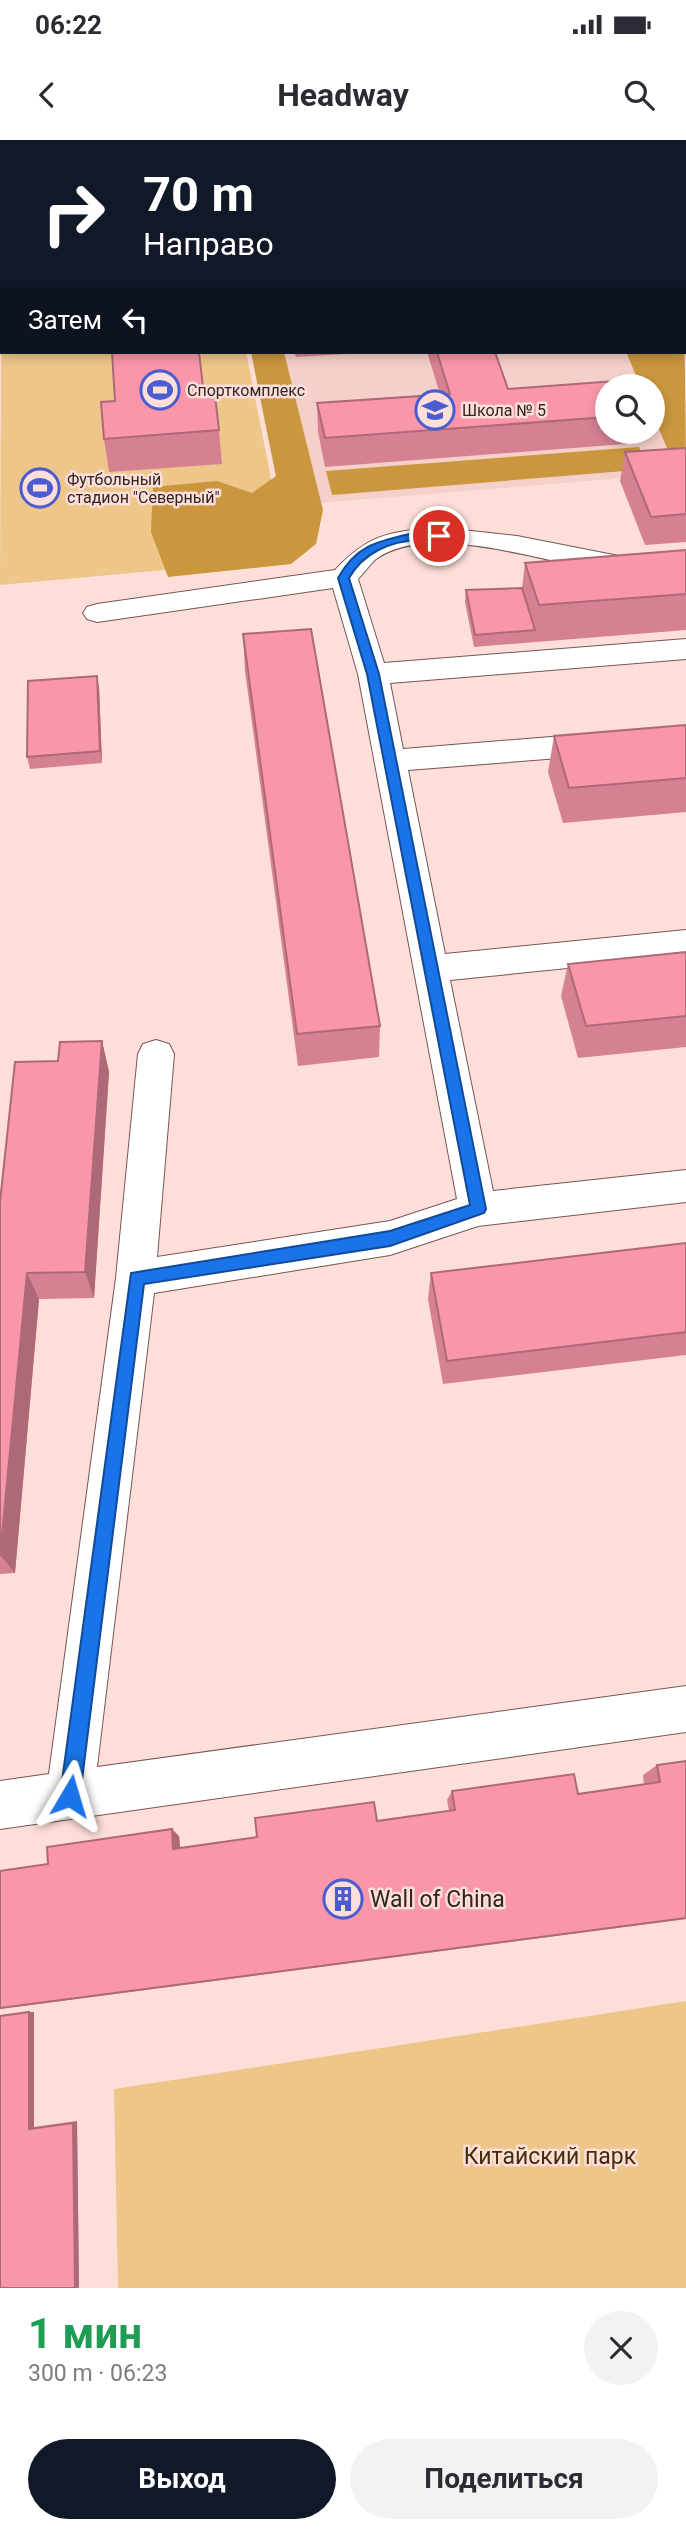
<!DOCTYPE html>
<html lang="ru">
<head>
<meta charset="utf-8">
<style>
  :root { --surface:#fff; --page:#f2f2f3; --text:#2b2b33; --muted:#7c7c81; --accent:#111827 }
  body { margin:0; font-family:Roboto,sans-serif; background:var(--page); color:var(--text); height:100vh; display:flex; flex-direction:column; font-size:26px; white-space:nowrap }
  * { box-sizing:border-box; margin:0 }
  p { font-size:23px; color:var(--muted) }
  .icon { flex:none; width:38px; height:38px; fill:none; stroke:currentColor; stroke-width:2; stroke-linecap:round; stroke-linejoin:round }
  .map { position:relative; height:2148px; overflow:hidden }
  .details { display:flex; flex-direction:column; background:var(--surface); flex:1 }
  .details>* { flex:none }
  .hud { position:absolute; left:0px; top:0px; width:686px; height:214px; box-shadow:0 4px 10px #0003; background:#111827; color:#fff; overflow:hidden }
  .controls { position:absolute; left:595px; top:234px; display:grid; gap:14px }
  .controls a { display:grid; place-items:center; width:70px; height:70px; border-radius:50%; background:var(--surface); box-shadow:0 4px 10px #0003; font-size:35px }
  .pin { position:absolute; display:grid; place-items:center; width:60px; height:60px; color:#fff; margin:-30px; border:4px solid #fff; border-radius:50%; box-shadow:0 2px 7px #0007 }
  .me { position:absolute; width:77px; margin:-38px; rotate:7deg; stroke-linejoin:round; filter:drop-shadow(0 0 5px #0008) }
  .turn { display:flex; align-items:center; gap:24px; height:147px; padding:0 28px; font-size:32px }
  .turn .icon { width:91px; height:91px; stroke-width:2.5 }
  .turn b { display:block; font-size:49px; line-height:60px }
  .then { display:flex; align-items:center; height:66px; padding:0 28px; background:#0003; gap:14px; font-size:26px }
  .round { display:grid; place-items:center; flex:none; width:74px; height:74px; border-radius:37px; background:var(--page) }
  .summary { display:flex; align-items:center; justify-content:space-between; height:119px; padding:0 28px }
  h1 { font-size:42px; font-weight:700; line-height:52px; color:#1e9e55 }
  .cta { display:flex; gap:14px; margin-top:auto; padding:14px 28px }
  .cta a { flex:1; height:80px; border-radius:42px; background:var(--accent); color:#fff; font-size:28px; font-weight:700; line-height:80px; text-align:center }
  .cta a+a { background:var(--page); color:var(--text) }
  .status { display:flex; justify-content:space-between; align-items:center; height:49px; padding:0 35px; background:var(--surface); direction:ltr }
  .status svg { height:19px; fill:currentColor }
  header { display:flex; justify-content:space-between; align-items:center; height:91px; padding:0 28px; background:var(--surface); font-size:32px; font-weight:700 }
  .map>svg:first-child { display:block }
  .built { fill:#f5d0ca; fill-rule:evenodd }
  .green { fill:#eec68a }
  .forest { fill:#ca963e }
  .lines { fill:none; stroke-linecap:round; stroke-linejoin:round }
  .minor-casing { stroke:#765650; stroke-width:2 }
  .minor { fill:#fff; fill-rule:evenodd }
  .wall { fill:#d68192 }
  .shaded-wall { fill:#ae6977 }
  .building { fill:#f996aa; stroke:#ae6977; stroke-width:2 }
  .route { fill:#1a73e8; stroke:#114b97; stroke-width:2 }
  .labels { text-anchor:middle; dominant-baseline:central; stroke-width:5; stroke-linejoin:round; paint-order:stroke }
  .far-poi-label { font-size:16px; fill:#312421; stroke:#fdded9; text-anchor:start }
  .near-poi-label { font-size:23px; fill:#312421; stroke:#fdded9; text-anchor:start }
  .near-park-label { font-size:23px; fill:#432e07; stroke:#fdded9 }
</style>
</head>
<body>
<div class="status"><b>06:22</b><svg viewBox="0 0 49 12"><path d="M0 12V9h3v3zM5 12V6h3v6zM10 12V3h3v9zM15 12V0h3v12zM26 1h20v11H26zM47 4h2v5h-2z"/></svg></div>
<header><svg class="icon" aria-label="back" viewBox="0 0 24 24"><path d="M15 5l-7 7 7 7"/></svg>Headway<svg class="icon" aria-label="search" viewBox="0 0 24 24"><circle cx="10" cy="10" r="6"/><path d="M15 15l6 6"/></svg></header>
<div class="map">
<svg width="686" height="2148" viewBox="0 0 686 2148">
  <rect width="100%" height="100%" fill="#fdded9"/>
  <!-- built -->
  <path class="built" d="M 684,147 L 686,333 L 281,366 L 251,212 L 684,212 ZM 607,247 L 653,247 L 653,292 L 607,292 Z"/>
  <!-- green -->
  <path class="green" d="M 2,54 L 2,212 L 246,212 L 287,419 L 0,445 Z
    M 686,1861 L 686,2148 L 118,2148 L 114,1949 Z"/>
  <!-- forest -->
  <path class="forest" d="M 684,164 L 686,319 L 672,320 L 653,275 L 653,247 L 641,247 L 626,212 L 684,212 Z
    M 251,212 L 284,212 L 323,370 L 316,404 L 291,424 L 168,437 L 151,392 L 153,347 L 217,341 L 252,353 L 276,336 Z
    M 639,307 L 649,329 L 332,355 L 326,331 Z"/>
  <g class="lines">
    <!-- minor casing -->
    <g class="minor-casing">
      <path id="minor" d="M 214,0 L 234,0 L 235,2 L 214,2 Z
        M 514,0 L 535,0 L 536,2 L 515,2 Z
        M 0,16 L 2,16 L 2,28 L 0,28 Z
        M 684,110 L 686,111 L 686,126 L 684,125 Z
        M 435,387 L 517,396 L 634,419 L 686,415 L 686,433 C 668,435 650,438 633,436 C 566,431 435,377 376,419 C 370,424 364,433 358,439 L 384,523 L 686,499 L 686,519 L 390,543 L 403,609 L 686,586 L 686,608 L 408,630 L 445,814 L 686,790 L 686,816 L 450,840 L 493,1051 L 686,1030 L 686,1062 L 478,1086 L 390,1115 L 154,1153 L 97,1627 L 686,1546 L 686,1592 L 0,1689 L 0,1641 L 49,1634 L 116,1138 L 138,914 L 143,904 L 156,900 L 169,904 L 174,914 L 157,1117 L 390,1081 L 457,1059 L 358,534 L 333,448 L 97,482 L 87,479 L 83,473 L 87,467 L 97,464 L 335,430 C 369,394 387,393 435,387 Z"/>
    </g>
    <!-- minor -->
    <use href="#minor" class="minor"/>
  </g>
  <!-- wall -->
  <path class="wall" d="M 304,0 L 496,0 L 496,2 L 305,2 Z
    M 294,212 L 378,212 L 296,217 Z
    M 427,212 L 495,212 L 508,249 L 607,247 L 607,292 L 640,292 L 638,303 L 325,327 L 318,292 L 317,263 L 440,254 Z
    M 204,256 L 219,290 L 222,324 L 109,332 L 104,299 Z
    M 686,308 L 686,402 L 645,405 L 620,341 L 625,312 Z
    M 686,410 L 686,490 L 474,507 L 465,462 L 466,450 L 522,448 L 525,423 Z
    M 243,494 L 380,886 L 379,917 L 298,926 L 245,531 Z
    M 99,547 L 102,623 L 30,629 L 27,617 Z
    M 686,585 L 686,672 L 563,683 L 548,632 L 554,596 Z
    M 686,812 L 686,907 L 578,918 L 561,856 L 568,824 Z
    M 102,901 L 109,932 L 94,1158 L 39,1159 L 15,1433 L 0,1434 L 0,1062 L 58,921 Z
    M 686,1103 L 686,1215 L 443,1244 L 428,1159 L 431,1133 Z
    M 686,1621 L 686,1779 L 0,1869 L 0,1731 L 48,1724 L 179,1696 L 180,1708 L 449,1671 L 447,1660 L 452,1651 L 578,1654 L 644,1644 L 643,1635 L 657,1625 Z
    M 34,1872 L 34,1987 L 77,1981 L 79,2148 L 0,2148 Z"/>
  <!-- shaded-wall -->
  <path class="shaded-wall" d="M 379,0 L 465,0 L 465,2 L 379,2 Z
    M 97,536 L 99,547 L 102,623 L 100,611 Z
    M 102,901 L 109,932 L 94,1158 L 85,1132 Z
    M 27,1133 L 39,1159 L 15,1433 L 1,1416 Z
    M 172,1689 L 179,1696 L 181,1716 L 173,1709 Z
    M 29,1872 L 34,1872 L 34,1987 L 29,1989 Z
    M 77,1981 L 79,2148 L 75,2148 L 73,1983 Z"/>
  <!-- building -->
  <path class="building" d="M 311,0 L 341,0 L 341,2 L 311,2 Z
    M 112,212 L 199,212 L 204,256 L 215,255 L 219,290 L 104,299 L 101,262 L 115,261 Z
    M 437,212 L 495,212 L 508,249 L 629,240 L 631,247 L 607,247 L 607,277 L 325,298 L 317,263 L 450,254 Z
    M 686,308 L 686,374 L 651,377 L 625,312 Z
    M 686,410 L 686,454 L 539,465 L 525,423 Z
    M 522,448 L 535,490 L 475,495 L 466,450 Z
    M 311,489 L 380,886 L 297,894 L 243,494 Z
    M 97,536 L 100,611 L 27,617 L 28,541 Z
    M 686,585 L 686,638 L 569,648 L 554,596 Z
    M 686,812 L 686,876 L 586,886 L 568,824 Z
    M 102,901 L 85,1132 L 27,1133 L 0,1416 L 0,1062 L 15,922 L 58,921 L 60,902 Z
    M 686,1103 L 686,1192 L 447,1221 L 431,1133 Z
    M 686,1621 L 686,1778 L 0,1868 L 0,1731 L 48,1724 L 47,1707 L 172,1689 L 173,1709 L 257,1697 L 255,1678 L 374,1662 L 377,1681 L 455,1670 L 452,1651 L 574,1634 L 578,1654 L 660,1642 L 657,1625 Z
    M 29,1872 L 29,1989 L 73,1983 L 75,2148 L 0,2148 L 0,1876 Z"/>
  <!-- route -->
  <path class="route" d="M 414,393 L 439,393 L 445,396 C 438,401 428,400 419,400 C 390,401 363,413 349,438 L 379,534 L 486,1069 L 484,1073 L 390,1106 L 144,1144 L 80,1656 L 77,1663 L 70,1666 L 63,1663 L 60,1656 L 131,1133 L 390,1091 L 470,1065 L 367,534 L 338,438 C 357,404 379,401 414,393 Z"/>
  <!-- icons -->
  <defs>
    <g id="stadium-ring" transform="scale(2.0125)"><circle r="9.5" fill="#fdded9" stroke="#4b5cd1" stroke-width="1.5"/><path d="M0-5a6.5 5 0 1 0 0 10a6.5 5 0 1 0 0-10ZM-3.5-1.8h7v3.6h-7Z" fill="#4b5cd1"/></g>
    <g id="school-ring" transform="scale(2.0125)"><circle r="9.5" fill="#fdded9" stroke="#4b5cd1" stroke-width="1.5"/><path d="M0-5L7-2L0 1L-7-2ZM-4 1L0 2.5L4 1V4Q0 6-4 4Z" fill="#4b5cd1"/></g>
    <g id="building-ring" transform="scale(2.0125)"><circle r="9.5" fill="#fdded9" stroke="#4b5cd1" stroke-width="1.5"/><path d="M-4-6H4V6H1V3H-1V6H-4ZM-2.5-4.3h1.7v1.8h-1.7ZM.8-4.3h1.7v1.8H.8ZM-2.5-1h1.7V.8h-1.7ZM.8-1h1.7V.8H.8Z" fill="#4b5cd1"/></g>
  </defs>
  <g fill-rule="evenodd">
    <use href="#stadium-ring" x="160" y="250"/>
    <use href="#school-ring" x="435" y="270"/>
    <use href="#stadium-ring" x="40" y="348"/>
    <use href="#building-ring" x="343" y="1759"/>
  </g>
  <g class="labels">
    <!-- far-poi labels -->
    <g class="far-poi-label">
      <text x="187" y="250">Спорткомплекс</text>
      <text x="462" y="270">Школа № 5</text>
      <text x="67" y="339">Футбольный<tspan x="67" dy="18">стадион "Северный"</tspan></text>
    </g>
    <!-- near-poi labels -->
    <g class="near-poi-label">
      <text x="370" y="1759">Wall of China</text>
    </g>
    <!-- near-park labels -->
    <g class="near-park-label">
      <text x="550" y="2016">Китайский парк</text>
    </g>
  </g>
</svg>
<div class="controls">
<a><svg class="icon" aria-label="search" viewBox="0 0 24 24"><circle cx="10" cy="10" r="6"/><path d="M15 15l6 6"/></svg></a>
</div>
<div class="pin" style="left:439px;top:396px;background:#d93025"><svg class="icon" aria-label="arrive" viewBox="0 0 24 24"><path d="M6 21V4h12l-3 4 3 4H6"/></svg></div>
<svg class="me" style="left:70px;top:1656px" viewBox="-20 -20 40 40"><path d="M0-17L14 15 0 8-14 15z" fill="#1a73e8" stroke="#fff" stroke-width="4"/></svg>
<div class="hud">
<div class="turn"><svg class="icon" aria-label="right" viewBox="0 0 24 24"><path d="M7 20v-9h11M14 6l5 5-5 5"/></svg><div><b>70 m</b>Направо</div></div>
<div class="then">Затем<svg class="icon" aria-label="left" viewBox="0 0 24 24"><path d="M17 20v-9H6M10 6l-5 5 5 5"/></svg></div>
</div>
</div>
<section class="details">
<div class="summary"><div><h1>1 мин</h1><p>300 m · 06:23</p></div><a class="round"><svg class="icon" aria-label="close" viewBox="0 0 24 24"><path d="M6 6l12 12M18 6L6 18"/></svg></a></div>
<div class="cta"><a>Выход</a><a>Поделиться</a></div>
</section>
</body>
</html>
